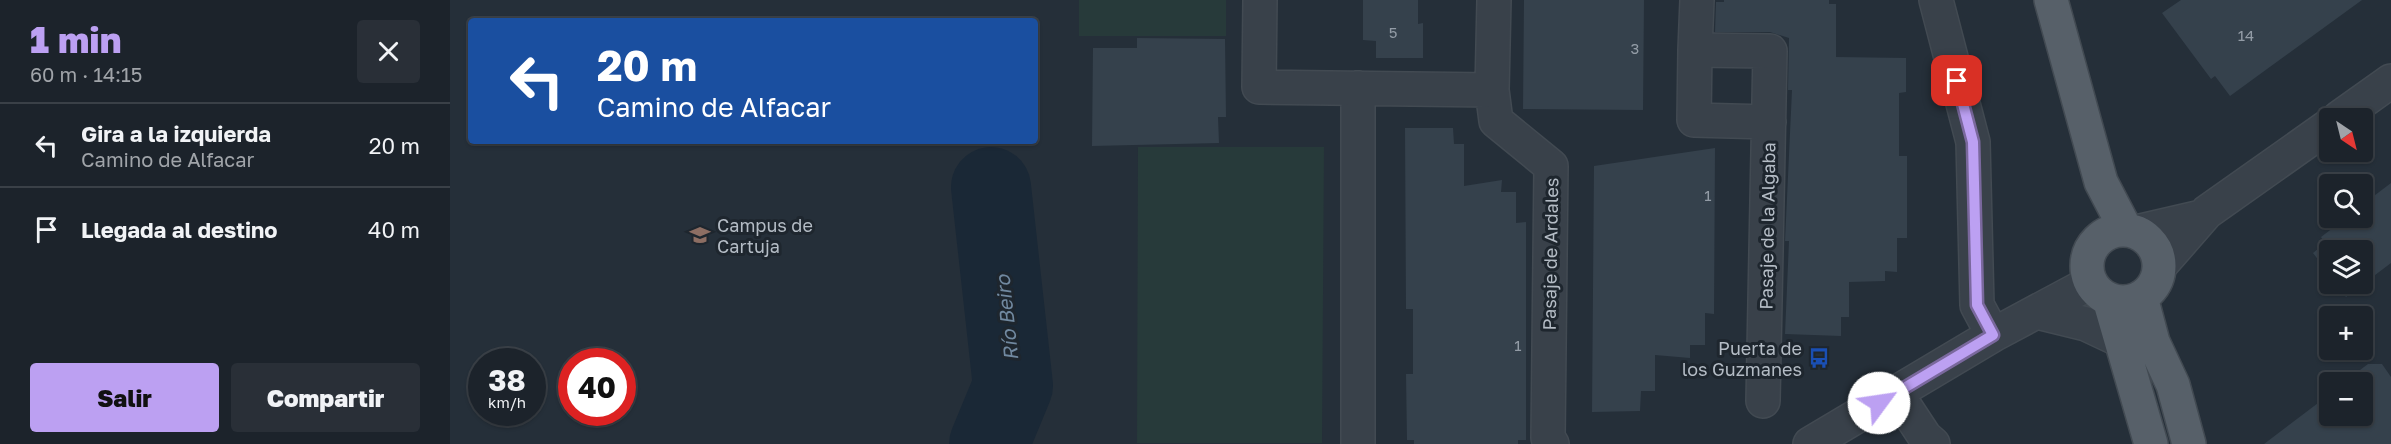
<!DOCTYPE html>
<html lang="es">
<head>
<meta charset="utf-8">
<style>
  :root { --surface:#1c232b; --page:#292f37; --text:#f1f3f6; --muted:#a0a4a9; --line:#3a4047; --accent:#bca0f2 }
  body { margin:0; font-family:"Golos Text",sans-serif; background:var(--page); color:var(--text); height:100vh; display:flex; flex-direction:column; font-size:22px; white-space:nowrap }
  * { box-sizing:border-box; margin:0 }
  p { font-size:20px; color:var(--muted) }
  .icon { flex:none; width:33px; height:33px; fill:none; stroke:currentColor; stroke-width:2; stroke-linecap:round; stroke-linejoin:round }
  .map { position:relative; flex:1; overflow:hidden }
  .side { display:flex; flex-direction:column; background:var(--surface); width:450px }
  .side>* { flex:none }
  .guide { position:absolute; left:18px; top:18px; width:570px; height:126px; border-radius:6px; box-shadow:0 2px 4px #0004,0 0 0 2px var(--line); background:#1a4fa0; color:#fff; overflow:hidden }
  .needle { width:39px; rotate:145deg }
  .fabs { position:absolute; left:1869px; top:108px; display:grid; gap:12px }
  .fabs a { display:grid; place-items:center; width:54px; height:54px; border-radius:6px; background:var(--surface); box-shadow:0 2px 4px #0004,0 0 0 2px var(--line); font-size:30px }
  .speed { position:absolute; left:18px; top:348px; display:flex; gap:12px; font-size:30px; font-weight:700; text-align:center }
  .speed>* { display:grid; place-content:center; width:78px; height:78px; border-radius:50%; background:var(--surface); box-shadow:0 2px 4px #0004,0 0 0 2px var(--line); line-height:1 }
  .speed small { font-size:15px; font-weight:400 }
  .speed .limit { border:9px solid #d22; background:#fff; color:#111 }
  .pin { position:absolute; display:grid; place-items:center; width:51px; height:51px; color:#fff; margin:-26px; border-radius:12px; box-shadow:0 3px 9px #0006 }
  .me { position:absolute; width:66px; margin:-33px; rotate:59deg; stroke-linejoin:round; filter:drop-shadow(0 0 4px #0008) }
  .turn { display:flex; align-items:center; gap:21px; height:126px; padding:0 30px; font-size:27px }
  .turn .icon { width:78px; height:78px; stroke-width:2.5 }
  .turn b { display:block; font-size:42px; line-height:51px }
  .round { display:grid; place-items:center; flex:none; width:63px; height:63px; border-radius:6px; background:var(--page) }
  .overview { display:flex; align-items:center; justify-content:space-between; height:102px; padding:0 30px }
  h1 { font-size:36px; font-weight:800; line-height:45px; color:var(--accent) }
  .primary-button { display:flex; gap:12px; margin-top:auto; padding:12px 30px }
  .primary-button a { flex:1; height:69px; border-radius:6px; background:var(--accent); color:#111; font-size:24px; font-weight:800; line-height:69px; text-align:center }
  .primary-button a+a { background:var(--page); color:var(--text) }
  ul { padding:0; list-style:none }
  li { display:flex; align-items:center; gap:18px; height:84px; padding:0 30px; border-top:2px solid var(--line) }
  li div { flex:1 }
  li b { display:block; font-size:22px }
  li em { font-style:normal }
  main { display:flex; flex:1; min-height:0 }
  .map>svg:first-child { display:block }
  .green { fill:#273a3a }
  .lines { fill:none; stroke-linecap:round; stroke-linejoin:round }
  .river { stroke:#1a2836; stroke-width:80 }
  .building { fill:#35414c }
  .minor-casing { stroke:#424a52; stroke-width:36 }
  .major-casing { stroke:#424a52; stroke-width:36 }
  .minor { stroke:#39414a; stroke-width:33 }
  .major { stroke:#576069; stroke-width:33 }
  .route-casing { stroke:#7a689d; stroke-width:15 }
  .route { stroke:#bca0f2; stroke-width:10 }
  .labels { text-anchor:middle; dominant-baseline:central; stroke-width:6; stroke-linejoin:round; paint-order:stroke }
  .number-label { font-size:15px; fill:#939ca6 }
  .poi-label { font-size:18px; fill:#b4bcc5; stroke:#1e262e; text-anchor:start }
  .street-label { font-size:18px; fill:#b4bcc5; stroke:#1e262e }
  .water-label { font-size:20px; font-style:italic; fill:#7189a0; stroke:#1e262e }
</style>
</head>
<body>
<main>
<section class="side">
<div class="overview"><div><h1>1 min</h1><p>60 m · 14:15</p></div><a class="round"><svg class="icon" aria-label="close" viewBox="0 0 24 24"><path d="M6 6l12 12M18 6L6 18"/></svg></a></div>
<ul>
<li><svg class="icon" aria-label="left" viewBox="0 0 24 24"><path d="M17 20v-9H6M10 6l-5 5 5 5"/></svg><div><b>Gira a la izquierda</b><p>Camino de Alfacar</p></div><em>20 m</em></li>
<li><svg class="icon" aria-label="arrive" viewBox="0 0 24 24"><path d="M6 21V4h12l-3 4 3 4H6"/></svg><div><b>Llegada al destino</b></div><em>40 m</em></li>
</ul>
<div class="primary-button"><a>Salir</a><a>Compartir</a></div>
</section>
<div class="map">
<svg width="1941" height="444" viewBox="0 0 1941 444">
  <rect width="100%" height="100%" fill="#252f39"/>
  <!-- green -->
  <path class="green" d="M 629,0 L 776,0 L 776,36 L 629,36 Z
    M 688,147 L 874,147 L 872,443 L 687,443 Z"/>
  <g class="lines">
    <!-- river -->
    <path class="river" d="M 539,444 L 563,386 L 541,187"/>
  </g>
  <!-- building -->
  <path class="building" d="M 913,0 L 968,0 L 968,24 L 973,23 L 973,58 L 926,58 L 926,41 L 913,40 Z
    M 1074,0 L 1194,0 L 1193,110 L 1073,109 Z
    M 1274,0 L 1379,0 L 1379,4 L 1386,4 L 1386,57 L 1456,58 L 1456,92 L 1449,93 L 1449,156 L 1457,156 L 1457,238 L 1447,238 L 1447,272 L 1435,271 L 1435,281 L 1399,282 L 1399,317 L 1391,317 L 1391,336 L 1335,334 L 1339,241 L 1335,241 L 1342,90 L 1338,90 L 1339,38 L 1320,32 L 1265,32 L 1266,2 L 1274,2 Z
    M 1731,0 L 1912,0 L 1780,96 L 1765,76 L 1761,79 L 1712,13 Z
    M 687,38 L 775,39 L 776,117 L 768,117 L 769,143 L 642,146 L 643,48 L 687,48 Z
    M 955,128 L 1003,128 L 1004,144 L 1014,144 L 1014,186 L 1052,180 L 1051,192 L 1066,192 L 1066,223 L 1076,222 L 1076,440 L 1068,440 L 1068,444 L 964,444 L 964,440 L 957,440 L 956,374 L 963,374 L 963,309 L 956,309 Z
    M 1265,148 L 1264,314 L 1255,313 L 1255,345 L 1240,345 L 1240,358 L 1205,355 L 1205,391 L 1191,391 L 1190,411 L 1142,412 L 1144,166 Z
    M 1941,183 L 1941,263 L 1896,297 L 1886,284 L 1912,284 L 1912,250 L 1880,250 L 1880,275 L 1863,253 L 1875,243 L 1871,237 L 1896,218 L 1912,218 L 1912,205 Z
    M 1918,364 L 1932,364 L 1941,377 L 1941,444 L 1814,444 L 1880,394 L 1880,416 L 1912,416 L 1912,382 L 1894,382 Z"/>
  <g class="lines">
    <!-- minor casing -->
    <g class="minor-casing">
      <path id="minor" d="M 810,0 L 809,87 L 1042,90
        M 1044,0 L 1042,90 L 1046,121 L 1101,166 L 1098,438 L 1102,444
        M 1247,0 L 1245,50 L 1320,51 L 1313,401
        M 1486,0 L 1523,142 L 1527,305 L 1543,335
        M 1245,50 L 1244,120 L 1319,122
        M 908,88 L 908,444
        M 1889,118 L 1941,81
        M 1686,232 L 1751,217
        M 1709,267 L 1757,212 L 1880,125
        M 1587,312 L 1636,324 L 1670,340
        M 1446,393 L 1475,437 L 1483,444
        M 1360,444 L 1543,335 L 1640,283"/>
    </g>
    <!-- major casing -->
    <g class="major-casing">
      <path id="major" d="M 1601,0 L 1651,182 L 1676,230
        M1637 266a36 36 0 1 1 72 0a36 36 0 1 1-72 0Z
        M 1691,297 L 1703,342 L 1723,385 L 1739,444
        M 1659,299 L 1701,444"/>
    </g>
    <!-- minor -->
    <use href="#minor" class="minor"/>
    <!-- major -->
    <use href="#major" class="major"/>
  </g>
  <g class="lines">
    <!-- route casing -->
    <g class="route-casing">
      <path id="route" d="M 1429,403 L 1543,335 L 1527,305 L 1523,142 L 1507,81"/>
    </g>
    <!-- route -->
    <use href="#route" class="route"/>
  </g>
  <!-- icons -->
  <defs>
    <g id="university-bare" transform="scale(1.62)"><path d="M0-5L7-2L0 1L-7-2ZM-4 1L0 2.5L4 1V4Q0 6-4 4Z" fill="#8d6e63" stroke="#1e262e" stroke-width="2.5" paint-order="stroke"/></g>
    <g id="bus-bare" transform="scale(1.62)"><path d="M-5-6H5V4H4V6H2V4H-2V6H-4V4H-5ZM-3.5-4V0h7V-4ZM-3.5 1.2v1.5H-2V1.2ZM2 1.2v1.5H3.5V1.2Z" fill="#1a4fb4" stroke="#1e262e" stroke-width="2.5" paint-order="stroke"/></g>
  </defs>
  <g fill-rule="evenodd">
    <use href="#university-bare" x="250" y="235"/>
    <use href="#bus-bare" x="1369" y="358"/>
  </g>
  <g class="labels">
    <!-- number labels -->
    <g class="number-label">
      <text x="943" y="32">5</text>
      <text x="1796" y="35">14</text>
      <text x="1185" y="48">3</text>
      <text x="1258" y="195">1</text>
      <text x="1068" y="345">1</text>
    </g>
    <!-- poi labels -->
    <g class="poi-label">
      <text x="267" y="225">Campus de<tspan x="267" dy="21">Cartuja</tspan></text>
      <text x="1352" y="348" text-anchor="end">Puerta de<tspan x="1352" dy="21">los Guzmanes</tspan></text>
    </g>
    <!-- street labels -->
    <g class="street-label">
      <text transform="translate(1317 226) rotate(-89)">Pasaje de la Algaba</text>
      <text transform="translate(1100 254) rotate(-89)">Pasaje de Ardales</text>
    </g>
    <!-- water labels -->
    <g class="water-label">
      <text transform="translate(556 318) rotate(-96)">Río Beiro</text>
    </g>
  </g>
</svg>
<div class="fabs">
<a><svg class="needle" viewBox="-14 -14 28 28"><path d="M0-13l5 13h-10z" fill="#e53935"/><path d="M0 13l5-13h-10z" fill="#a0a4a9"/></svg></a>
<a><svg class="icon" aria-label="search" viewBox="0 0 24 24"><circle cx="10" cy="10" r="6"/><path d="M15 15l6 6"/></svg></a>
<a><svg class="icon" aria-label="layers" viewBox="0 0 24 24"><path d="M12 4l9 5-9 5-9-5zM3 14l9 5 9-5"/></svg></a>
<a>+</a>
<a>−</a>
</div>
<div class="speed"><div>38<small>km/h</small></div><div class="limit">40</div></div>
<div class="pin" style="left:1507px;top:81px;background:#d93025"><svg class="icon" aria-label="arrive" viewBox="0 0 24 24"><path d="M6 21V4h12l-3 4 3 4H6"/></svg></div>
<svg class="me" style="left:1429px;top:403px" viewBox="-20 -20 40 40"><circle r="19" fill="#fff"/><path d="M0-13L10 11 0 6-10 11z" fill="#bca0f2"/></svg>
<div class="guide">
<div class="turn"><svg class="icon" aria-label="left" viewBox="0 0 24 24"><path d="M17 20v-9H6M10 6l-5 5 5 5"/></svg><div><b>20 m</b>Camino de Alfacar</div></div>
</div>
</div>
</main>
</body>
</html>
